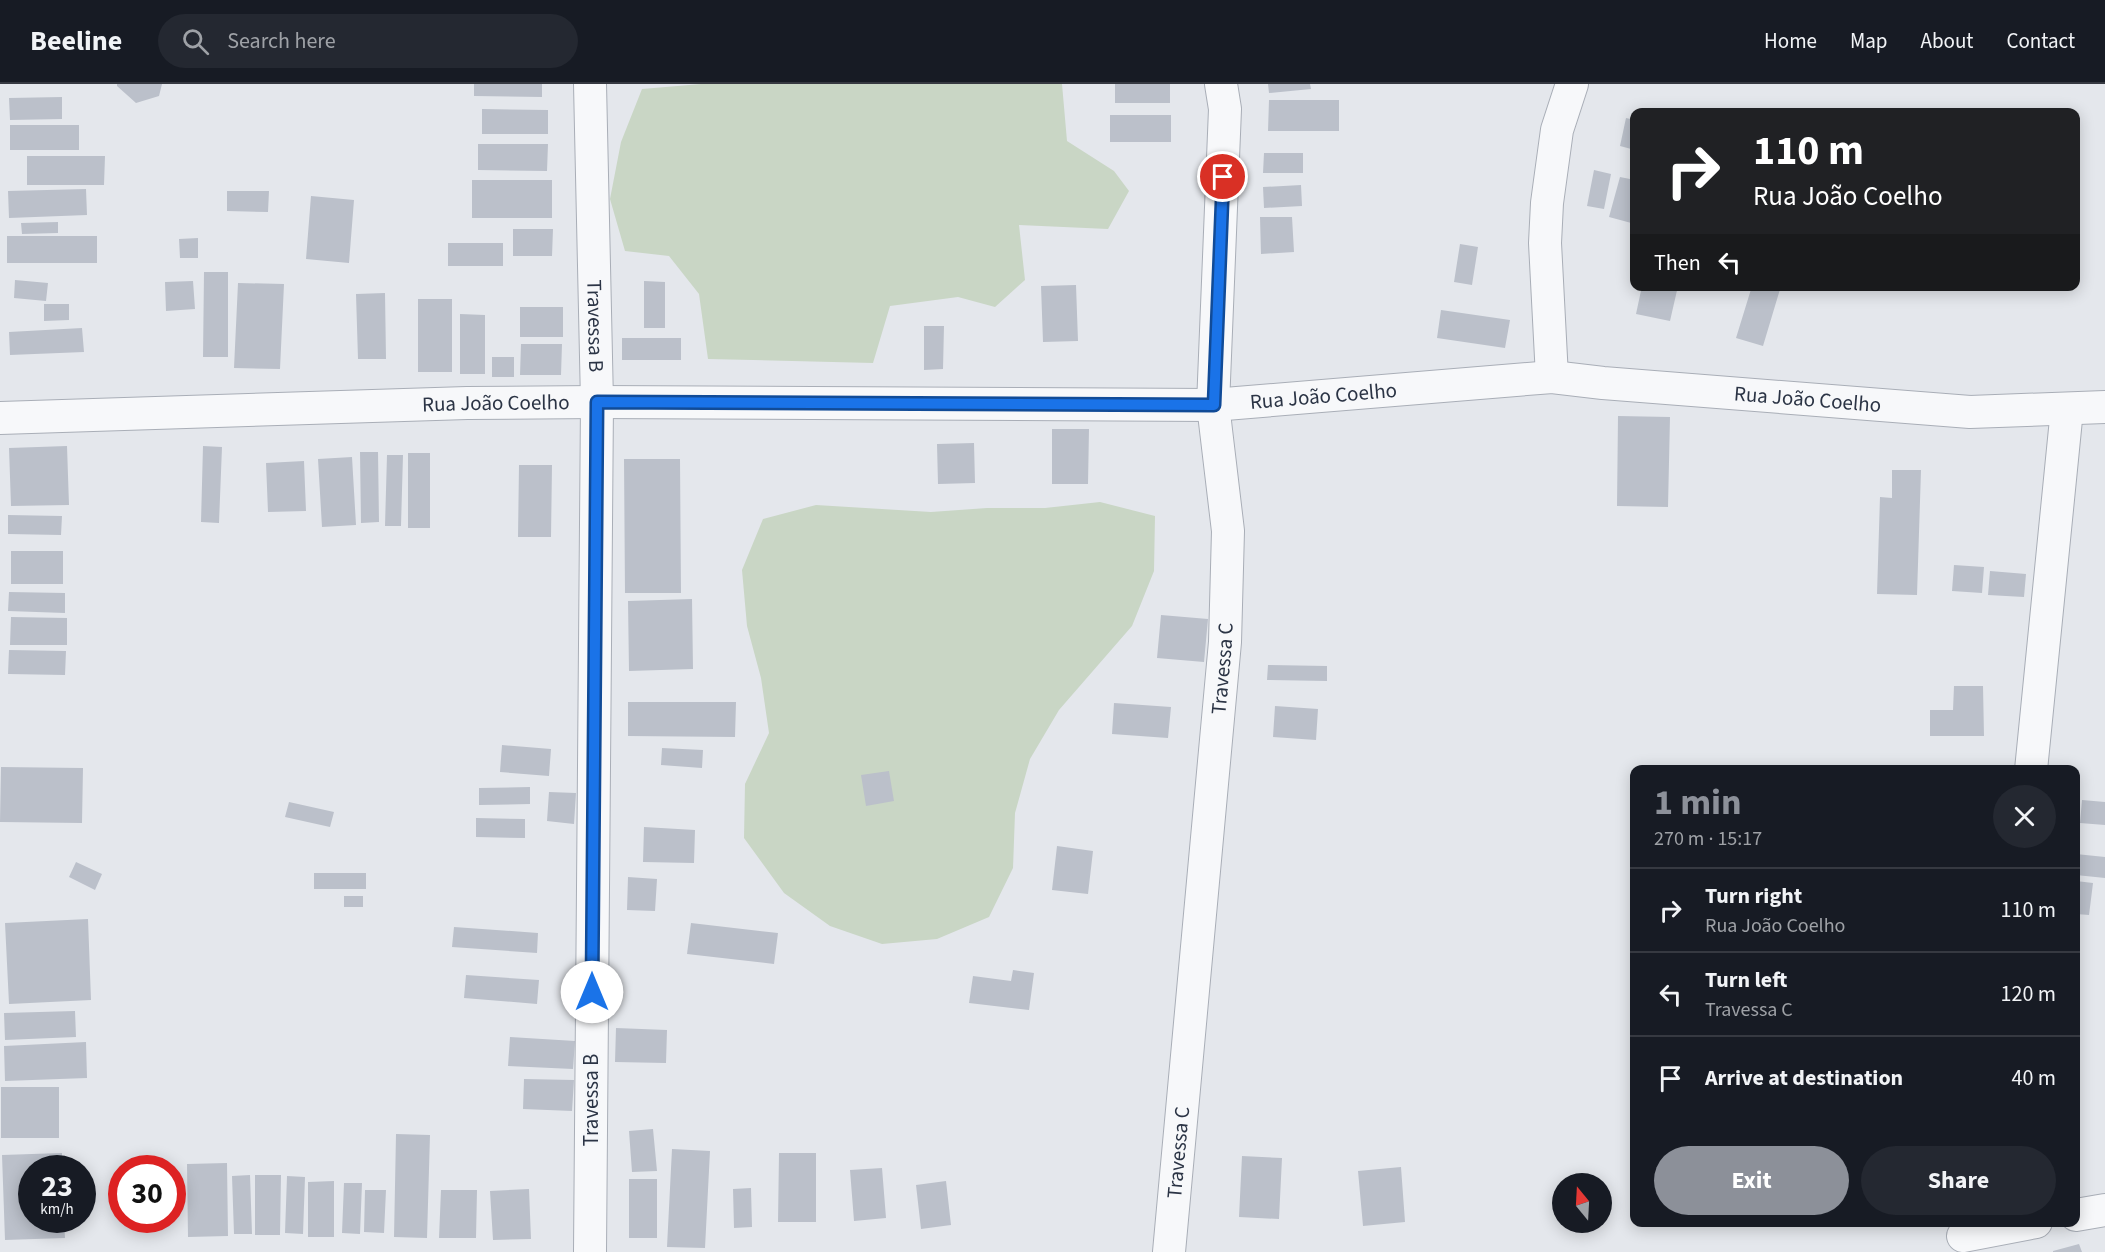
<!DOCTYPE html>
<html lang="en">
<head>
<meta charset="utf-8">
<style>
  :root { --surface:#171b24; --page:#242831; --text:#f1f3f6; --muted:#9ea1a6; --line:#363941; --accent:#8c9099 }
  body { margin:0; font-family:"Source Sans 3",sans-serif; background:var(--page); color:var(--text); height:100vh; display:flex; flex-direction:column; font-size:22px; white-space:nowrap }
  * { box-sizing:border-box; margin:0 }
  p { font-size:20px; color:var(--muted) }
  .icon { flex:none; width:33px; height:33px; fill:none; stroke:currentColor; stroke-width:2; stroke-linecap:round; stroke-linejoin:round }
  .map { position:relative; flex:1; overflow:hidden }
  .sheet { position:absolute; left:1630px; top:681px; width:450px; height:462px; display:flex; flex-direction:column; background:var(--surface); border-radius:12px; box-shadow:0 3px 15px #0003 }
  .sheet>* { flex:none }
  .hud { position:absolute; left:1630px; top:24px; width:450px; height:183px; border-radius:12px; box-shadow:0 3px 15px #0003; background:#202124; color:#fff; overflow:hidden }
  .needle { width:39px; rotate:342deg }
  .fabs { position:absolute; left:1552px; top:1089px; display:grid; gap:12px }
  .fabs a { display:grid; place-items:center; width:60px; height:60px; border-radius:50%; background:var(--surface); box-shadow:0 3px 15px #0003; font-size:30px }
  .speed { position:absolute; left:18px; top:1071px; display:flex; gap:12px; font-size:30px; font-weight:700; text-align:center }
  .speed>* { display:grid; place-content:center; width:78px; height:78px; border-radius:50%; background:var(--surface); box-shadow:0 3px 15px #0003; line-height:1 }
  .speed small { font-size:15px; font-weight:400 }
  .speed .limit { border:9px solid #d22; background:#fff; color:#111 }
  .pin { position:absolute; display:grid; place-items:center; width:51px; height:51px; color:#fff; margin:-26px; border:3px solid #fff; border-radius:50%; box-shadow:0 2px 6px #0007 }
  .me { position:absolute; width:66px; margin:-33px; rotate:0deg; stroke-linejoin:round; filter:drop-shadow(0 0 4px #0008) }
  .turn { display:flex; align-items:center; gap:21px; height:126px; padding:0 24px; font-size:27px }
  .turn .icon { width:78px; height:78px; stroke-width:2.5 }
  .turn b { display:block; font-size:42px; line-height:51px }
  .then { display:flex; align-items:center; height:57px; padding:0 24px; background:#0003; gap:12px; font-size:22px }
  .round { display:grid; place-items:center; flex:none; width:63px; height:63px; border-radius:32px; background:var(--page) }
  .headline { display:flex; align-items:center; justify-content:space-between; height:102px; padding:0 24px }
  h1 { font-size:36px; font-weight:700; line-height:45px; color:var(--accent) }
  .primary-button { display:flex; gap:12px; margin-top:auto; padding:12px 24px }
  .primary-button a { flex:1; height:69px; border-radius:36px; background:var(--accent); color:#fff; font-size:24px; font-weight:700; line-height:69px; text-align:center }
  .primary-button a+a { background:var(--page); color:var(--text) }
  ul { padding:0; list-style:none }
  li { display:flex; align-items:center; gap:18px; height:84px; padding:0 24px; border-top:2px solid var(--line) }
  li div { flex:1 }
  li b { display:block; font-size:22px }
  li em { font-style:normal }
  header { display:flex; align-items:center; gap:36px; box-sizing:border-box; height:84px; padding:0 30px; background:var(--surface); border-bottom:2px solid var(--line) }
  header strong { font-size:28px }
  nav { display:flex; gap:33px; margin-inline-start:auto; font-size:21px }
  .search { width:420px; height:54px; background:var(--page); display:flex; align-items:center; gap:15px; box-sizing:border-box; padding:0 21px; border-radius:33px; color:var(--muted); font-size:22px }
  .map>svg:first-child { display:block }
  .green { fill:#c9d6c5 }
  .building { fill:#bbc0ca }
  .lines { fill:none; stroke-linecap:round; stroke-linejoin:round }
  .minor-casing { stroke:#a9aeb7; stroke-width:34 }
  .minor { stroke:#f7f8fa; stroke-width:32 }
  .route-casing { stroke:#114b97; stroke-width:15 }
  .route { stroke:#1a73e8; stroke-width:10 }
  .labels { text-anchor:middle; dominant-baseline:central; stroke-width:4.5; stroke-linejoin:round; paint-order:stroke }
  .street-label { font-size:21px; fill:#2b3445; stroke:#f4f6f9 }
</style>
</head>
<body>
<header>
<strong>Beeline</strong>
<div class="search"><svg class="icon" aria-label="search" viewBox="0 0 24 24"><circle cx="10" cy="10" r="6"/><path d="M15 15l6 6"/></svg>Search here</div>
<nav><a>Home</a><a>Map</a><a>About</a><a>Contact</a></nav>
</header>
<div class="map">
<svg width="2105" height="1168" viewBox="0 0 2105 1168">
  <rect width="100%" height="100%" fill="#e4e7ec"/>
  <!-- green -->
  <path class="green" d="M 701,0 L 1062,0 L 1067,57 L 1114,87 L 1129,107 L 1108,145 L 1019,141 L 1025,196 L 995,223 L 958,213 L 890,222 L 873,279 L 708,275 L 699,210 L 669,172 L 625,167 L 610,115 L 621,58 L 642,5 Z
    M 1100,418 L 1155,432 L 1154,487 L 1132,542 L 1059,626 L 1030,675 L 1015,729 L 1013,784 L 989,833 L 937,855 L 882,860 L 830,842 L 784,809 L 744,754 L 745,700 L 769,649 L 761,594 L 747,542 L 742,486 L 763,435 L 816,421 L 931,428 L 987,424 L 1045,424 Z"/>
  <!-- building -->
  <path class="building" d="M 117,0 L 162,0 L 159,12 L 136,19 L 117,2 Z
    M 474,0 L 542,0 L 542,13 L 474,12 Z
    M 1115,0 L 1170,0 L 1170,19 L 1115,19 Z
    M 1268,0 L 1310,0 L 1311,5 L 1269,9 Z
    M 62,13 L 62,35 L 10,36 L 9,14 Z
    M 1269,16 L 1339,16 L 1339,47 L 1268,47 Z
    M 482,25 L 548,26 L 548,50 L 482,50 Z
    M 1110,31 L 1171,31 L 1171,58 L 1110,58 Z
    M 1626,34 L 1635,36 L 1635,66 L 1620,62 Z
    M 10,41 L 79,41 L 79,66 L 10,66 Z
    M 478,60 L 548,60 L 547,87 L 478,86 Z
    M 1264,69 L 1303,69 L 1303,89 L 1263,89 Z
    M 27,72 L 105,72 L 104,101 L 27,101 Z
    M 1594,86 L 1611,90 L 1604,125 L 1587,122 Z
    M 1620,93 L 1635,96 L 1635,140 L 1609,133 Z
    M 472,96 L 552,96 L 552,134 L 472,134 Z
    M 1301,101 L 1302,122 L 1264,124 L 1263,103 Z
    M 86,105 L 87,131 L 9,134 L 8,107 Z
    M 227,107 L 269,107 L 268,128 L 227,127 Z
    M 311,112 L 354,116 L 349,179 L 306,175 Z
    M 1260,133 L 1292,133 L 1294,168 L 1261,170 Z
    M 58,138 L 58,149 L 22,150 L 21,139 Z
    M 513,145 L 553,145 L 552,172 L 513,172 Z
    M 7,152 L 97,152 L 97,179 L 7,179 Z
    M 198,154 L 198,174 L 180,174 L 179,155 Z
    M 448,159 L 503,159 L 503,182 L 448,182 Z
    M 1460,160 L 1478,163 L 1472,201 L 1454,198 Z
    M 204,188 L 228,188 L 228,273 L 203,273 Z
    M 15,196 L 48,199 L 46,217 L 14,214 Z
    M 193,197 L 195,225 L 166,227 L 165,198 Z
    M 644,197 L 665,198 L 665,244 L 644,244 Z
    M 238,199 L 284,200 L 280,285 L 234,284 Z
    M 1076,201 L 1078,257 L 1043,258 L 1041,202 Z
    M 1642,202 L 1678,202 L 1670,237 L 1636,230 Z
    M 1752,202 L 1781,202 L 1763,262 L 1736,254 Z
    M 385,209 L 386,275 L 358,275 L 356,210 Z
    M 418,215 L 452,215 L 452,288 L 418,288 Z
    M 44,220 L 69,220 L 69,236 L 44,237 Z
    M 520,223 L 563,223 L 563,253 L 520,253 Z
    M 1441,226 L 1510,236 L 1505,264 L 1437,254 Z
    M 460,230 L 485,231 L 485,290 L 460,290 Z
    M 924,242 L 944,242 L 943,285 L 924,286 Z
    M 82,244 L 84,268 L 10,271 L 9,248 Z
    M 622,254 L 681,254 L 681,276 L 622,276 Z
    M 521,260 L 562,260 L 561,291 L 520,291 Z
    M 492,273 L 514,273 L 514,293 L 492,293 Z
    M 1618,332 L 1670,333 L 1668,423 L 1617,422 Z
    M 1052,345 L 1089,345 L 1088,400 L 1052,400 Z
    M 974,359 L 975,399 L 938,400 L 937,360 Z
    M 67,362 L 69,421 L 11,422 L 9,364 Z
    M 203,362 L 222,363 L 219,439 L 201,438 Z
    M 360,368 L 378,368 L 379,438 L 361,439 Z
    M 408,369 L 430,369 L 430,444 L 408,444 Z
    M 387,371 L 403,371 L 401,442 L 385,442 Z
    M 352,373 L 356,441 L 322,443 L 318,375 Z
    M 624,375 L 680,375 L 681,509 L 625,509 Z
    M 304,377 L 306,427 L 268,428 L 266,379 Z
    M 519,381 L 552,381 L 551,453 L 518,453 Z
    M 1892,386 L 1921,386 L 1917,511 L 1877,510 L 1880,413 L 1892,414 Z
    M 8,431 L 62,432 L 61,451 L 8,450 Z
    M 11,467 L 63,467 L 63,500 L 11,500 Z
    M 1954,481 L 1984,483 L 1982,509 L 1952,507 Z
    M 1990,487 L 2026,490 L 2024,513 L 1988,511 Z
    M 9,508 L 65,509 L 65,529 L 8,527 Z
    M 692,515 L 693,585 L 629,587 L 628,517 Z
    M 1161,531 L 1208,535 L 1204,578 L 1157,574 Z
    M 11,533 L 67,534 L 67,561 L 10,561 Z
    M 9,566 L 66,567 L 65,591 L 8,590 Z
    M 1268,581 L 1327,582 L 1327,597 L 1267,596 Z
    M 1954,602 L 1983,602 L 1984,652 L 1930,652 L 1930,626 L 1953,626 Z
    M 628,618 L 736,618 L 735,653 L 628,652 Z
    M 1114,619 L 1171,623 L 1168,654 L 1112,650 Z
    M 1275,622 L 1318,625 L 1316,656 L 1273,653 Z
    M 502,661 L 551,665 L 549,692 L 500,688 Z
    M 662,664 L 703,666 L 702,684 L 661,681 Z
    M 1,683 L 83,684 L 82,739 L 0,738 Z
    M 889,687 L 894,717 L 866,722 L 861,691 Z
    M 530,703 L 530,720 L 479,721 L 479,704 Z
    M 549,708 L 576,709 L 574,740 L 547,737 Z
    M 2082,716 L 2105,718 L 2105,741 L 2080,739 Z
    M 289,718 L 334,728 L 330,743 L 285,733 Z
    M 476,734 L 525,735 L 525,754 L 476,753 Z
    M 644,743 L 695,746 L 694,779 L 643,778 Z
    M 1057,762 L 1093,767 L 1088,810 L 1052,806 Z
    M 2076,770 L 2105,773 L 2105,794 L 2076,791 Z
    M 76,778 L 102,790 L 95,806 L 69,793 Z
    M 314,789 L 366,789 L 366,805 L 314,805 Z
    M 628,793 L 657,795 L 655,827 L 627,826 Z
    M 2076,797 L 2093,799 L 2089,831 L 2076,830 Z
    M 344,812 L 363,812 L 363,823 L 344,823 Z
    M 88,835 L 91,916 L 9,920 L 5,839 Z
    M 691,839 L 778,849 L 774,880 L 687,870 Z
    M 454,843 L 538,849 L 537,869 L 452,863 Z
    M 1013,886 L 1034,889 L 1029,926 L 969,919 L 973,892 L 1011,897 Z
    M 466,891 L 539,896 L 537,920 L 464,914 Z
    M 75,927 L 76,953 L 5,956 L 4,929 Z
    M 616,944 L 667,946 L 666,979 L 615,978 Z
    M 510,953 L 575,957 L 573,985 L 508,982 Z
    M 86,958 L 87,994 L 5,997 L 4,962 Z
    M 524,995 L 574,996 L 572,1027 L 523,1025 Z
    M 1,1003 L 59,1003 L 59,1054 L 1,1054 Z
    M 653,1045 L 657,1087 L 632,1088 L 629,1047 Z
    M 396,1050 L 430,1051 L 427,1154 L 394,1153 Z
    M 672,1065 L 710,1067 L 705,1164 L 667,1163 Z
    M 62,1069 L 62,1084 L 32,1084 L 32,1136 L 64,1136 L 65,1154 L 5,1156 L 2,1071 Z
    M 779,1069 L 816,1069 L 816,1138 L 778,1138 Z
    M 1242,1072 L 1282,1074 L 1279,1135 L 1239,1133 Z
    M 227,1079 L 228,1152 L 188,1153 L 187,1080 Z
    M 1401,1083 L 1405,1138 L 1363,1142 L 1358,1087 Z
    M 882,1084 L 886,1134 L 854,1137 L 850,1086 Z
    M 250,1091 L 252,1150 L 234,1150 L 232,1092 Z
    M 255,1091 L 281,1091 L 280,1151 L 255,1151 Z
    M 287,1092 L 305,1093 L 303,1150 L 285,1149 Z
    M 629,1095 L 657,1095 L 657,1154 L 629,1154 Z
    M 334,1097 L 334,1153 L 308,1153 L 308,1098 Z
    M 946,1097 L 951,1141 L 921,1145 L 916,1101 Z
    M 344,1099 L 362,1099 L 360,1150 L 342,1149 Z
    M 751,1104 L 752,1143 L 734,1144 L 733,1105 Z
    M 529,1105 L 531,1155 L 493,1156 L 490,1107 Z
    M 365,1106 L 386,1106 L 384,1149 L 364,1148 Z
    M 441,1106 L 477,1106 L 476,1154 L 439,1154 Z
    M 2079,1160 L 2082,1168 L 2053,1168 L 2053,1167 Z"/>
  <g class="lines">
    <!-- minor casing -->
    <g class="minor-casing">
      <g id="minor">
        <path id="s1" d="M 590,0 L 597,318 L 590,1168"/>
        <path d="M 1552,293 L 1545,159 L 1547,119 L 1557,46 L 1572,0"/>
        <path id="s2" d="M 0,334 L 467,319 L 597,318 L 1213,321 L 1552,293 L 1603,299 L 1970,328 L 2105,323"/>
        <path d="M 2031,686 L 2067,325"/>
        <path d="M 2076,1131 L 2105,1126"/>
        <path d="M 1963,1152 L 2036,1138"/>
        <path id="s3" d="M 1169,1168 L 1225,558 L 1228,447 L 1213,321 L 1225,25 L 1221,0"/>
      </g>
    </g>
    <!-- minor -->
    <use href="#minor" class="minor"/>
  </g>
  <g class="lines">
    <!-- route casing -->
    <g class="route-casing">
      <path id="route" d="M 592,908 L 597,318 L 1214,321 L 1223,93"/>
    </g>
    <!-- route -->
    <use href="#route" class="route"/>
  </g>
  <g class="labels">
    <!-- street labels -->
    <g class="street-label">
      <text stroke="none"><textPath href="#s1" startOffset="242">Travessa B</textPath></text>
      <text stroke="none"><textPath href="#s2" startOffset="1324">Rua João Coelho</textPath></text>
      <text stroke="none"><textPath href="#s2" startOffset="1810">Rua João Coelho</textPath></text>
      <text stroke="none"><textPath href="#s2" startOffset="496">Rua João Coelho</textPath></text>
      <text stroke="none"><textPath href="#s3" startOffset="586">Travessa C</textPath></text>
      <text transform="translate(591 1016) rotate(-90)">Travessa B</text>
      <text stroke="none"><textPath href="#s3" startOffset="100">Travessa C</textPath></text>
    </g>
  </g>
</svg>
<div class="fabs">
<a><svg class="needle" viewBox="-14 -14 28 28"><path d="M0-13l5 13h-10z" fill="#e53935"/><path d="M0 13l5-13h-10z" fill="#9ea1a6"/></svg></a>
</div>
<div class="speed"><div>23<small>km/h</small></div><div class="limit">30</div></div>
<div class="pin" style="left:1223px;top:93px;background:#d93025"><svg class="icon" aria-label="arrive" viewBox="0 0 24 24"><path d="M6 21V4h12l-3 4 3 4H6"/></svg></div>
<svg class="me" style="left:592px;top:908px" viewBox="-20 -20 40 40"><circle r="19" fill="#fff"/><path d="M0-13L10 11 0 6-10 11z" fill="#1a73e8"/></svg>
<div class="hud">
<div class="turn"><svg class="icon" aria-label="right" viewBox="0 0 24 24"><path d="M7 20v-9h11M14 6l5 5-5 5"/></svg><div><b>110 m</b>Rua João Coelho</div></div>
<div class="then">Then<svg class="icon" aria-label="left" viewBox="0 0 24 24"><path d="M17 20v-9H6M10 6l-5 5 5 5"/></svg></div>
</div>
<section class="sheet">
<div class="headline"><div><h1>1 min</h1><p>270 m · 15:17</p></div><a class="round"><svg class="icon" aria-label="close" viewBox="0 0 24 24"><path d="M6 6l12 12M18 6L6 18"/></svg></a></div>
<ul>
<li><svg class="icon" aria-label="right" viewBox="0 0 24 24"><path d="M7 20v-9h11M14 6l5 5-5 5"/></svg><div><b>Turn right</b><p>Rua João Coelho</p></div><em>110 m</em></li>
<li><svg class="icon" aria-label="left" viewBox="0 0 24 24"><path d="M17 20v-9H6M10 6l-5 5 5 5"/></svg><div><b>Turn left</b><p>Travessa C</p></div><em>120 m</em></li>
<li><svg class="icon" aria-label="arrive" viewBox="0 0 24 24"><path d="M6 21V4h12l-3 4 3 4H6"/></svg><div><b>Arrive at destination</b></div><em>40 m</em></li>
</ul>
<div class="primary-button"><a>Exit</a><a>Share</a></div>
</section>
</div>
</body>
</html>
